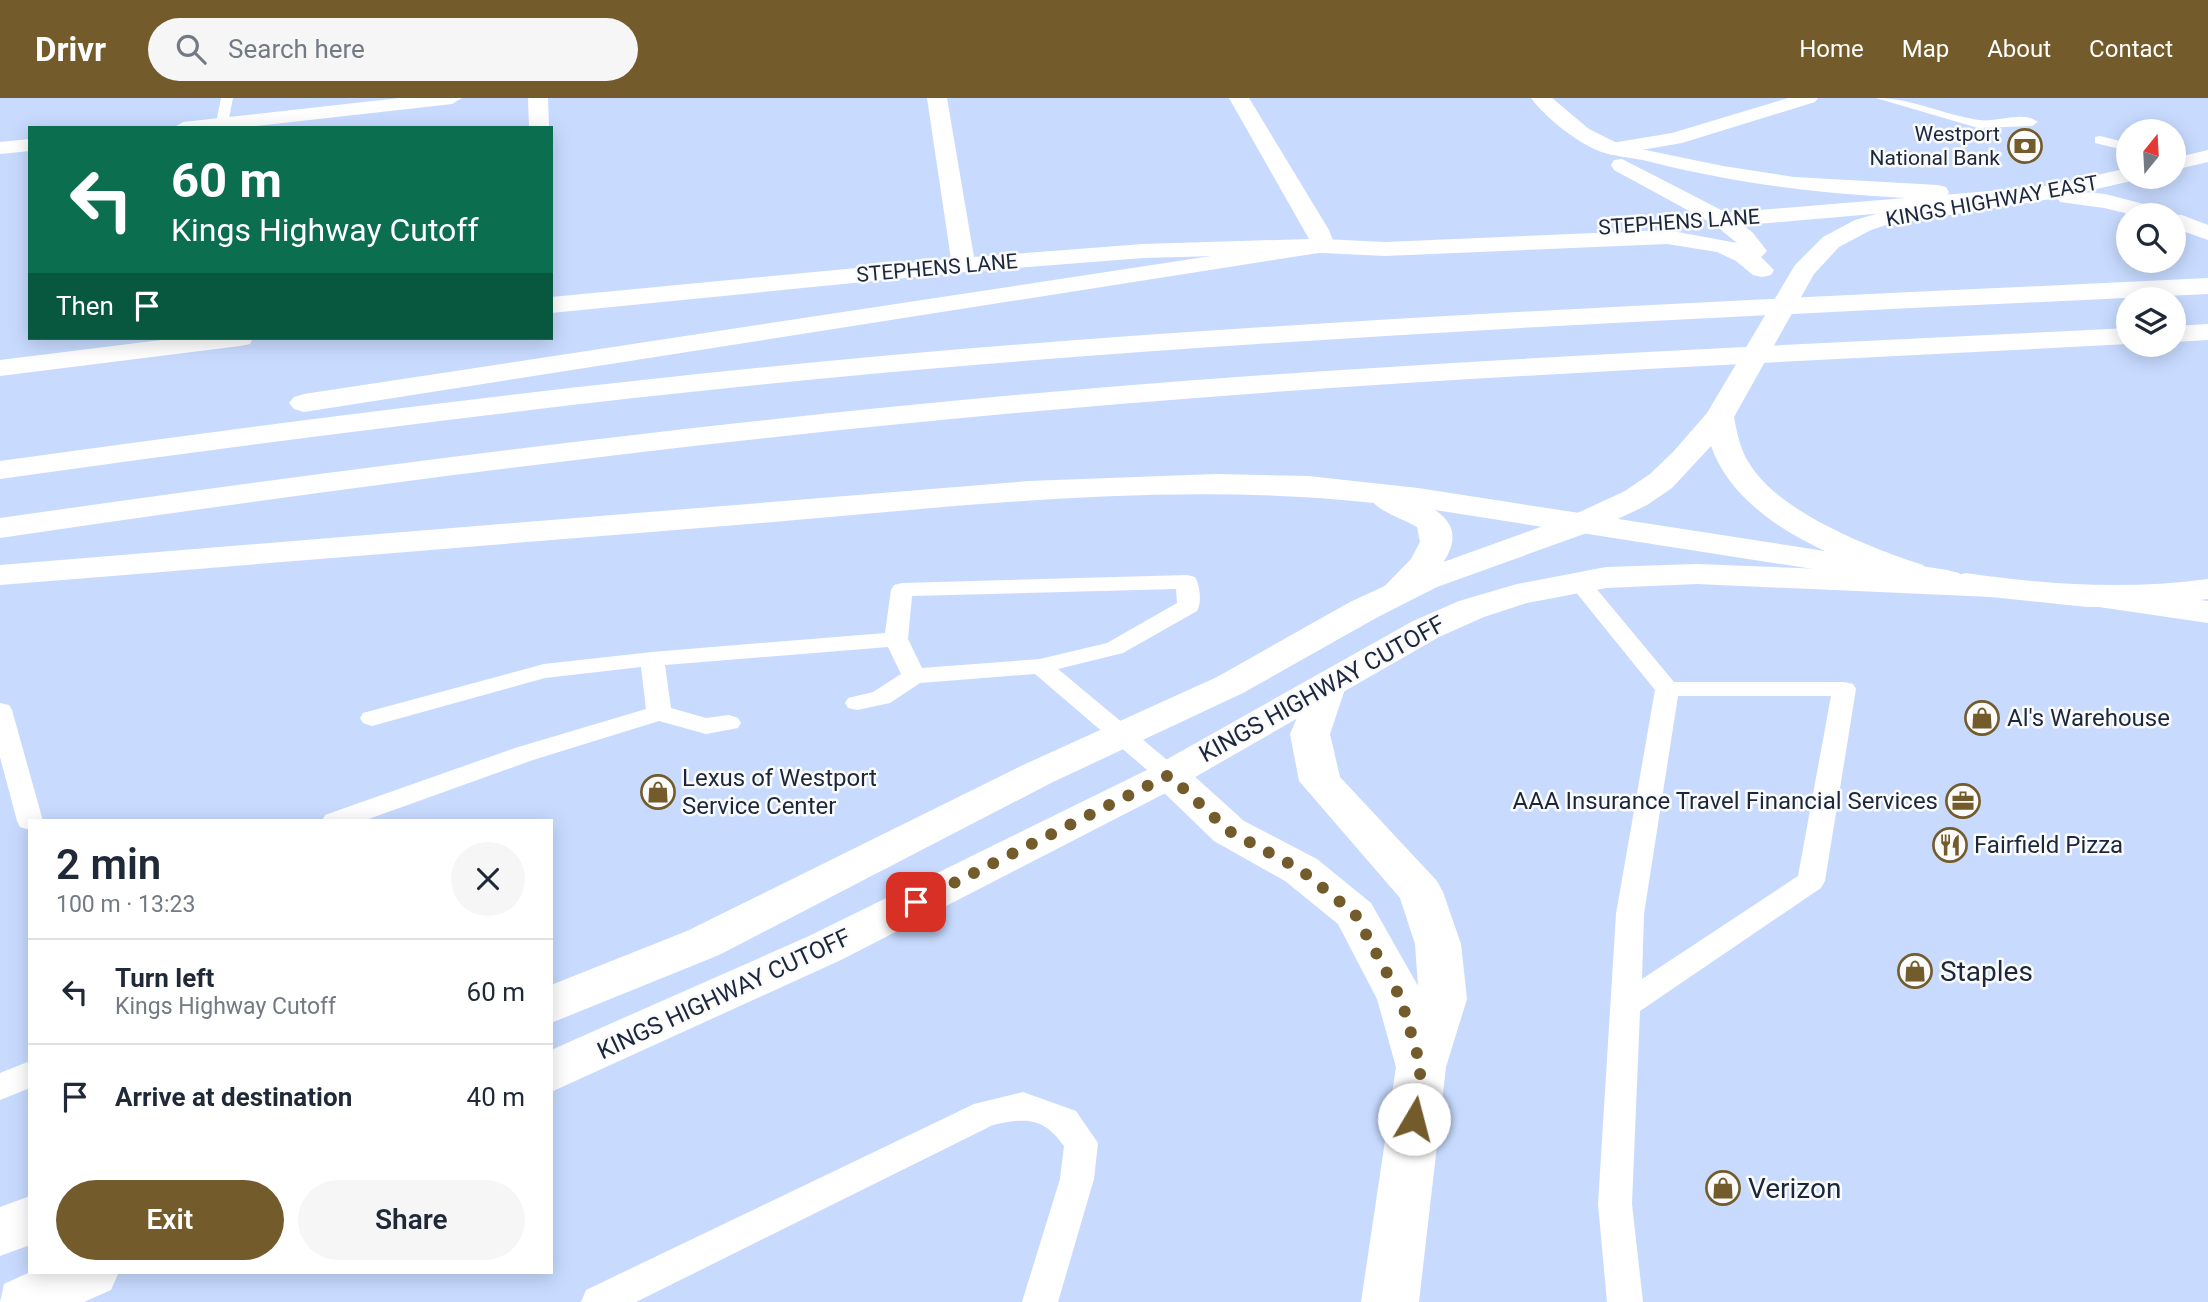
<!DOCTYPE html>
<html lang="en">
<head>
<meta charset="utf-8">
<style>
  :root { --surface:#fff; --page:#f6f6f7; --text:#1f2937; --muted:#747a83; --line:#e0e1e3; --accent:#735b2b }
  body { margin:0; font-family:Roboto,sans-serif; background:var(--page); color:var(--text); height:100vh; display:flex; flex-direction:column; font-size:26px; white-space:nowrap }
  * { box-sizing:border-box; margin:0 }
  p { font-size:23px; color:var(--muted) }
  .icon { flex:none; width:38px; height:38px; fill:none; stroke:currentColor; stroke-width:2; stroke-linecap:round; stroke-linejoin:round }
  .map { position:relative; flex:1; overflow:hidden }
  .sheet { position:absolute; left:28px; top:721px; width:525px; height:455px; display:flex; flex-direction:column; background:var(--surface); border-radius:0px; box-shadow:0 4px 18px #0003 }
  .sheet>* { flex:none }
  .guide { position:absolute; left:28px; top:28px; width:525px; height:214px; border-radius:0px; box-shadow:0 4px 18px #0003; background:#0b6e4f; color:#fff; overflow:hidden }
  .needle { width:46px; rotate:18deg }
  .tools { position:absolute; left:2116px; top:21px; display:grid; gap:14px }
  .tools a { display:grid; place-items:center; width:70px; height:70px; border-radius:50%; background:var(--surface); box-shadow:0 4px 18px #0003; font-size:35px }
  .pin { position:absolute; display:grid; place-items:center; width:60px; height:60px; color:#fff; margin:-30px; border-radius:14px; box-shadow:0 4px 10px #0006 }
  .me { position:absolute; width:77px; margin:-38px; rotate:8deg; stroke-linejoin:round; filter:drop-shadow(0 0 5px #0008) }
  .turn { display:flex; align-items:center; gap:24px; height:147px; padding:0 28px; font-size:32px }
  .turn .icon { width:91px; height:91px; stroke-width:2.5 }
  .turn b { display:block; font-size:49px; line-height:60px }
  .then { display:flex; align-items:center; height:66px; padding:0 28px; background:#0003; gap:14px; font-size:26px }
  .round { display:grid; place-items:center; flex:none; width:74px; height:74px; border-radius:37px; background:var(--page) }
  .head { display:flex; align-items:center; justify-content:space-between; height:119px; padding:0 28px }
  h1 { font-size:42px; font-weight:600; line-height:52px }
  .primary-button { display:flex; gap:14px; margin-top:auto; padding:14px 28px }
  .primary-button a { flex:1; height:80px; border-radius:42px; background:var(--accent); color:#fff; font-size:28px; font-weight:600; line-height:80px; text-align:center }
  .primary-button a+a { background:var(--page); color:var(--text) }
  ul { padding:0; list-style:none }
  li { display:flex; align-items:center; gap:21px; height:105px; padding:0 28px; border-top:2px solid var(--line) }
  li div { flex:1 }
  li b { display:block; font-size:26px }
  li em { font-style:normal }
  header { display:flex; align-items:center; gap:42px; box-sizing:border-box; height:98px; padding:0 35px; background:var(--accent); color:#fff }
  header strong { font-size:33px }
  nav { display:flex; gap:38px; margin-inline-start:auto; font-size:24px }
  .search { width:490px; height:63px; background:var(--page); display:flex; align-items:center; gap:18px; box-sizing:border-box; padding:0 24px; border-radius:38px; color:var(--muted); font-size:26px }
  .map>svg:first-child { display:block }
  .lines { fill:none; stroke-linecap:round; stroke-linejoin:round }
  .service { fill:#fff; fill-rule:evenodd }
  .minor { fill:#fff; fill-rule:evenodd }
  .secondary { fill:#fff; fill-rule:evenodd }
  .primary { fill:#fff; fill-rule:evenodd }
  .motorway { fill:#fff; fill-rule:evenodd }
  .route { stroke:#735b2b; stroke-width:12; stroke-dasharray:0 21.6 }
  .labels { text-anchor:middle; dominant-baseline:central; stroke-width:5; stroke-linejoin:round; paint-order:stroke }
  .far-poi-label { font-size:21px; fill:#1b273d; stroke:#fbfbfb; text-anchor:end }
  .far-street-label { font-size:21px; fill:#1b273d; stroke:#fbfbfb }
  .street-label { font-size:24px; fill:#1b273d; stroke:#fbfbfb }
  .poi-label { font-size:24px; fill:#1b273d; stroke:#fbfbfb; text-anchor:start }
  .near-poi-label { font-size:28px; fill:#1b273d; stroke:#fbfbfb; text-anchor:start }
</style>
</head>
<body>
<header>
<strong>Drivr</strong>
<div class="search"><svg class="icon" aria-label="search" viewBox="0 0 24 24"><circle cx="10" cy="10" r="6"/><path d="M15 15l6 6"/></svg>Search here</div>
<nav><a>Home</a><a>Map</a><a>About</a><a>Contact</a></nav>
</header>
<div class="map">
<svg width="2208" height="1204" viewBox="0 0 2208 1204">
  <rect width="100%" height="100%" fill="#c8dbff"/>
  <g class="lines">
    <!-- service -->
    <path class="service" d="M 221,0 L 233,0 L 228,25 L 222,29 L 216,25 Z
      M 1876,0 C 1912,0 1944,17 1979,22 C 1997,25 2023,12 2038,24 L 2032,28 L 1978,30 Z
      M 2100,38 L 2128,45 L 2128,53 L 2095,45 L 2095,39 Z
      M 1577,475 L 1585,477 L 1674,584 L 1844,584 L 1853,586 L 1856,591 L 1825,783 L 1821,790 L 1640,913 L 1632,1106 L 1643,1204 L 1607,1204 L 1598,1106 L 1616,816 L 1655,592 L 1566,482 L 1569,477 ZM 1678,598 L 1831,598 L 1798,778 L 1642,881 L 1644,816 Z
      M 1187,477 L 1195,479 C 1200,487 1202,505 1197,513 L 1123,555 L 1058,571 L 1178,671 L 1182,677 L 1178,683 L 1169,685 L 1160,683 L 1035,576 L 920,585 L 890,605 L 857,612 L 848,610 L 845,605 L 848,600 L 873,594 L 901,576 L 888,549 L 665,567 L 671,610 L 706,620 L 729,617 L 738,620 L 741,625 L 738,630 L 706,636 L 659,623 L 533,662 L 363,723 L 322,723 L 325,717 L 515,650 L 646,611 L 641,569 L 545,580 L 372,628 L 363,625 L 360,620 L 363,615 L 544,566 L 652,554 L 885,535 L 891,492 L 894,487 L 902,485 ZM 1176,491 L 1177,505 L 1107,545 L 1040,561 L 922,570 L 908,541 L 912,498 Z
      M 0,605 L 9,607 L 12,612 L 43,723 L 30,723 L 30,732 L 20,729 L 17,723 L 0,659 Z
      M 30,963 L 30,990 L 0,1002 L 0,975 Z
      M 1023,994 L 1076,1013 L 1098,1045 L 1094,1081 L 1058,1204 L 1022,1204 L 1060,1081 L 1064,1048 C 1043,1018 1025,1020 993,1027 L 636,1204 L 581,1204 L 586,1192 L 974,1006 Z"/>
    <!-- minor -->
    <path class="minor" d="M 400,0 L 462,0 L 452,6 L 239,30 L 173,30 L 183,24 Z
      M 528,0 L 548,0 L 549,30 L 529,30 Z
      M 927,0 L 947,0 L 974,159 L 1143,146 L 1309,141 L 1229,0 L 1249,0 L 1329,132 L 1335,148 L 1331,153 L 1323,155 L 1143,160 L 965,174 L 551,215 L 551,199 L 951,161 Z
      M 1788,0 L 1818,0 L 1815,4 L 1682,45 L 1612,57 L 1605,55 L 1602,51 L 1605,47 L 1612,45 L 1672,35 Z
      M 30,41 L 30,53 L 0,56 L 0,44 Z
      M 2015,91 L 2023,93 L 2026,98 L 2023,103 L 1723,129 L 1715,127 L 1711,122 L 1715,117 L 1723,115 Z
      M 177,240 L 253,240 L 250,246 L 240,248 L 0,278 L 0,262 Z"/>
    <!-- secondary -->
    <path class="secondary" d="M 2104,490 L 2208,503 L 2208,525 L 2092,508 L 2086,501 L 2092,494 Z
      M 1327,577 L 1340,580 L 1346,588 L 1330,636 L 1340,679 L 1437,783 L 1443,794 L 1461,846 L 1467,901 L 1446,969 L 1419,1204 L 1361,1204 L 1396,969 L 1377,901 L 1338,826 L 1285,783 L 1214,743 L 1155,686 L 1149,677 L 1155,668 L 1169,664 L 1183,668 L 1244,723 L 1317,761 L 1371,805 L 1418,888 L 1415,846 L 1400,800 L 1299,683 L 1290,636 L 1314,580 Z"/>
    <!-- primary -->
    <path class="primary" d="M 1531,0 L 1552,0 L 1589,31 L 1621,47 L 1723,68 L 1794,79 L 1938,87 L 1946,89 L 1949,94 L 1946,99 L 1938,101 C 1840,98 1746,88 1651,64 C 1632,59 1612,59 1594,51 C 1572,40 1546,20 1531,0 Z
      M 2208,52 L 2208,64 L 2174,72 L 2174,60 Z
      M 1622,61 L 1731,117 L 1753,135 L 1767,153 L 1761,159 L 1774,172 L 1771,177 L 1762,179 L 1753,177 L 1736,163 L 1717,154 L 1667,146 L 1385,158 L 1323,155 L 1315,153 L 1311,148 L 1315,143 L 1323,141 L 1385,144 L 1667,132 L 1737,145 L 1715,127 L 1614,72 L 1611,67 L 1614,62 Z
      M 2128,70 L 2128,79 L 2138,79 L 2136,82 L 2083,94 L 2105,96 L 2167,112 L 2170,116 L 2182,117 L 2208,127 L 2208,142 L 2174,130 L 2174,117 L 2133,117 L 2104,110 L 2060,104 L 2057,100 L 1886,127 L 1871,132 L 1839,149 L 1814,176 L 1734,319 C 1737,335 1740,351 1749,365 C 1778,414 1870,450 1923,467 L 1927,475 L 1957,477 L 1966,475 C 2047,487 2127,492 2208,481 L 2208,501 L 2148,508 L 2087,509 L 1991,499 L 1697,486 L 1606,490 L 1527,505 L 1484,519 L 1439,539 L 1183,686 L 841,862 L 551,994 L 551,952 L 809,838 L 1155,668 L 1413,523 L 1459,503 L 1517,486 L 1606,469 L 1697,466 L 1872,473 C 1811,449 1735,415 1711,348 L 1672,390 L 1647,407 L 1595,432 L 1437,489 L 1376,520 L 1243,595 L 1051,685 L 719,857 L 551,925 L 551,887 L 687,833 L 1023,667 L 1217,579 L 1350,504 L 1413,475 L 1571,418 L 1625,393 L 1650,376 L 1673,354 L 1707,315 L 1795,167 L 1823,139 L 1855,122 L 1883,114 L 2058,86 Z
      M 30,1098 L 30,1147 L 0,1158 L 0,1109 Z
      M 30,1174 L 119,1174 L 111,1192 L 84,1204 L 0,1204 L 4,1186 Z"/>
    <!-- motorway -->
    <path class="motorway" d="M 1323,141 L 1331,143 L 1335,148 L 1331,153 L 304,314 L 294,311 L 289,305 L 294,299 L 304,296 Z
      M 2208,180 L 2208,196 C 1796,216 1384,233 974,267 C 648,294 324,336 0,381 L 0,363 C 324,318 648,277 974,250 C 1384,217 1796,200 2208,180 Z
      M 2208,226 L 2208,242 L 2174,244 L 2174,228 Z
      M 2128,230 L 2128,246 C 1792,264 1455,278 1120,306 C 745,337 372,385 0,440 L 0,420 C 372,367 745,319 1120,288 C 1455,261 1792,247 2128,230 Z
      M 1216,376 L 1308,378 L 1418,390 L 1947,472 L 1959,475 L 1964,482 L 1959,489 L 1947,492 L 1435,412 C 1470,435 1445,465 1425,487 C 1419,493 1411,502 1404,505 C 1396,508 1390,506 1382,504 L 1376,497 L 1411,461 L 1420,444 L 1417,429 C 1405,422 1381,414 1374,405 C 1174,383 973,407 773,424 C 515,445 258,466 0,487 L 0,467 L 1029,383 Z"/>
  </g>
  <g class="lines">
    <!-- route -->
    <path class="route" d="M 916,804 L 1169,677 L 1229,733 L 1301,772 L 1355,816 L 1401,901 L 1421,969 L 1414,1021"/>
  </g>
  <!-- icons -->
  <defs>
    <g id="bank-ring" transform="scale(1.75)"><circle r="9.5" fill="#fbfbfb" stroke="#735b2b" stroke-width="1.5"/><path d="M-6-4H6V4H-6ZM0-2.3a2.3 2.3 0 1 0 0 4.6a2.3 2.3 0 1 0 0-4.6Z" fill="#735b2b"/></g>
    <g id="shop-ring" transform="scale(1.75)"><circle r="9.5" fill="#fbfbfb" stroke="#735b2b" stroke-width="1.5"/><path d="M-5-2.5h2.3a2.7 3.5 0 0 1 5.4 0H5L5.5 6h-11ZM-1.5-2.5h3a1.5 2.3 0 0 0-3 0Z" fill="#735b2b"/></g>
    <g id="office-ring" transform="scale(1.75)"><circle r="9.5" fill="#fbfbfb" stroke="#735b2b" stroke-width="1.5"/><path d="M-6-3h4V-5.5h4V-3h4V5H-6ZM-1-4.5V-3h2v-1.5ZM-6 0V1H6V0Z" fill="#735b2b"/></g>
    <g id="restaurant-ring" transform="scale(1.75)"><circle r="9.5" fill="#fbfbfb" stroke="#735b2b" stroke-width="1.5"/><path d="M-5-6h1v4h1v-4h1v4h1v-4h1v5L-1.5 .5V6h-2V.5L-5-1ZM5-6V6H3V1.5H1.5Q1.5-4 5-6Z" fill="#735b2b"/></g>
  </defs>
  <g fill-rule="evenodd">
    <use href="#bank-ring" x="2025" y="48"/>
    <use href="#shop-ring" x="1982" y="620"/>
    <use href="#shop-ring" x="658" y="694"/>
    <use href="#office-ring" x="1963" y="703"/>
    <use href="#restaurant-ring" x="1950" y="747"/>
    <use href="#shop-ring" x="1915" y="873"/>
    <use href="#shop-ring" x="1723" y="1090"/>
  </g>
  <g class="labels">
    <!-- far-poi labels -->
    <g class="far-poi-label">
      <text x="2000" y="36">Westport<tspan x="2000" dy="24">National Bank</tspan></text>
    </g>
    <!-- far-street labels -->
    <g class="far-street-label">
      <text transform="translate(1992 103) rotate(-10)">KINGS HIGHWAY EAST</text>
      <text transform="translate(1679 124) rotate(-4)">STEPHENS LANE</text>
      <text transform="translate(937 170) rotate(-5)">STEPHENS LANE</text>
    </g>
    <!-- street labels -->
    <g class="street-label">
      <text transform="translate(1322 591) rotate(-29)">KINGS HIGHWAY CUTOFF</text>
      <text transform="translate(724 896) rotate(-25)">KINGS HIGHWAY CUTOFF</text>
    </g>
    <!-- poi labels -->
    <g class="poi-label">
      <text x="2007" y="620">Al's Warehouse</text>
      <text x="682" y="680">Lexus of Westport<tspan x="682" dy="28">Service Center</tspan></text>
      <text x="1938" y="703" text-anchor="end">AAA Insurance Travel Financial Services</text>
      <text x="1974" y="747">Fairfield Pizza</text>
    </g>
    <!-- near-poi labels -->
    <g class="near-poi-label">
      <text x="1940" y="873">Staples</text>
      <text x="1748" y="1090">Verizon</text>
    </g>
  </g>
</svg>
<div class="tools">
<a><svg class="needle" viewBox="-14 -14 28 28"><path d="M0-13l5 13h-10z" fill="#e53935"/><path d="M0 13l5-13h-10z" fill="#747a83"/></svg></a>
<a><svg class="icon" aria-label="search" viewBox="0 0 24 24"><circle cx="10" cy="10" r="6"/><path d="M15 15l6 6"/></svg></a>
<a><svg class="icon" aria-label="layers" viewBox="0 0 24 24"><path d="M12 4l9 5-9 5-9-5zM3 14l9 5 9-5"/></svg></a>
</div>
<div class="pin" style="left:916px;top:804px;background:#d93025"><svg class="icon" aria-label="arrive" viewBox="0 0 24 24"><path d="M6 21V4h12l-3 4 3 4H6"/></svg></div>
<svg class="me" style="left:1414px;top:1021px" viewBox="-20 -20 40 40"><circle r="19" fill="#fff"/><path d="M0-13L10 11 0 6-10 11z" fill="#735b2b"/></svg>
<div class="guide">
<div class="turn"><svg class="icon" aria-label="left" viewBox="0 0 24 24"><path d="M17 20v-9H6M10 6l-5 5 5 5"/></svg><div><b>60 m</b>Kings Highway Cutoff</div></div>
<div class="then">Then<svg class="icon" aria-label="arrive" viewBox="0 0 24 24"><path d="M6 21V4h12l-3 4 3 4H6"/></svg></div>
</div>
<section class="sheet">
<div class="head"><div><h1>2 min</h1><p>100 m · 13:23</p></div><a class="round"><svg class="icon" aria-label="close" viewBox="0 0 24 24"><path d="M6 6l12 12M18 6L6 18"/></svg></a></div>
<ul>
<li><svg class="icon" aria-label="left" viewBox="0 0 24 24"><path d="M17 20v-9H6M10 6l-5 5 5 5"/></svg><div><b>Turn left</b><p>Kings Highway Cutoff</p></div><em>60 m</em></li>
<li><svg class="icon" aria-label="arrive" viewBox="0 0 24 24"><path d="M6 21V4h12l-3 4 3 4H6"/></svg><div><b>Arrive at destination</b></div><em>40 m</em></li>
</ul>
<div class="primary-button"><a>Exit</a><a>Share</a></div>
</section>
</div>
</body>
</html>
